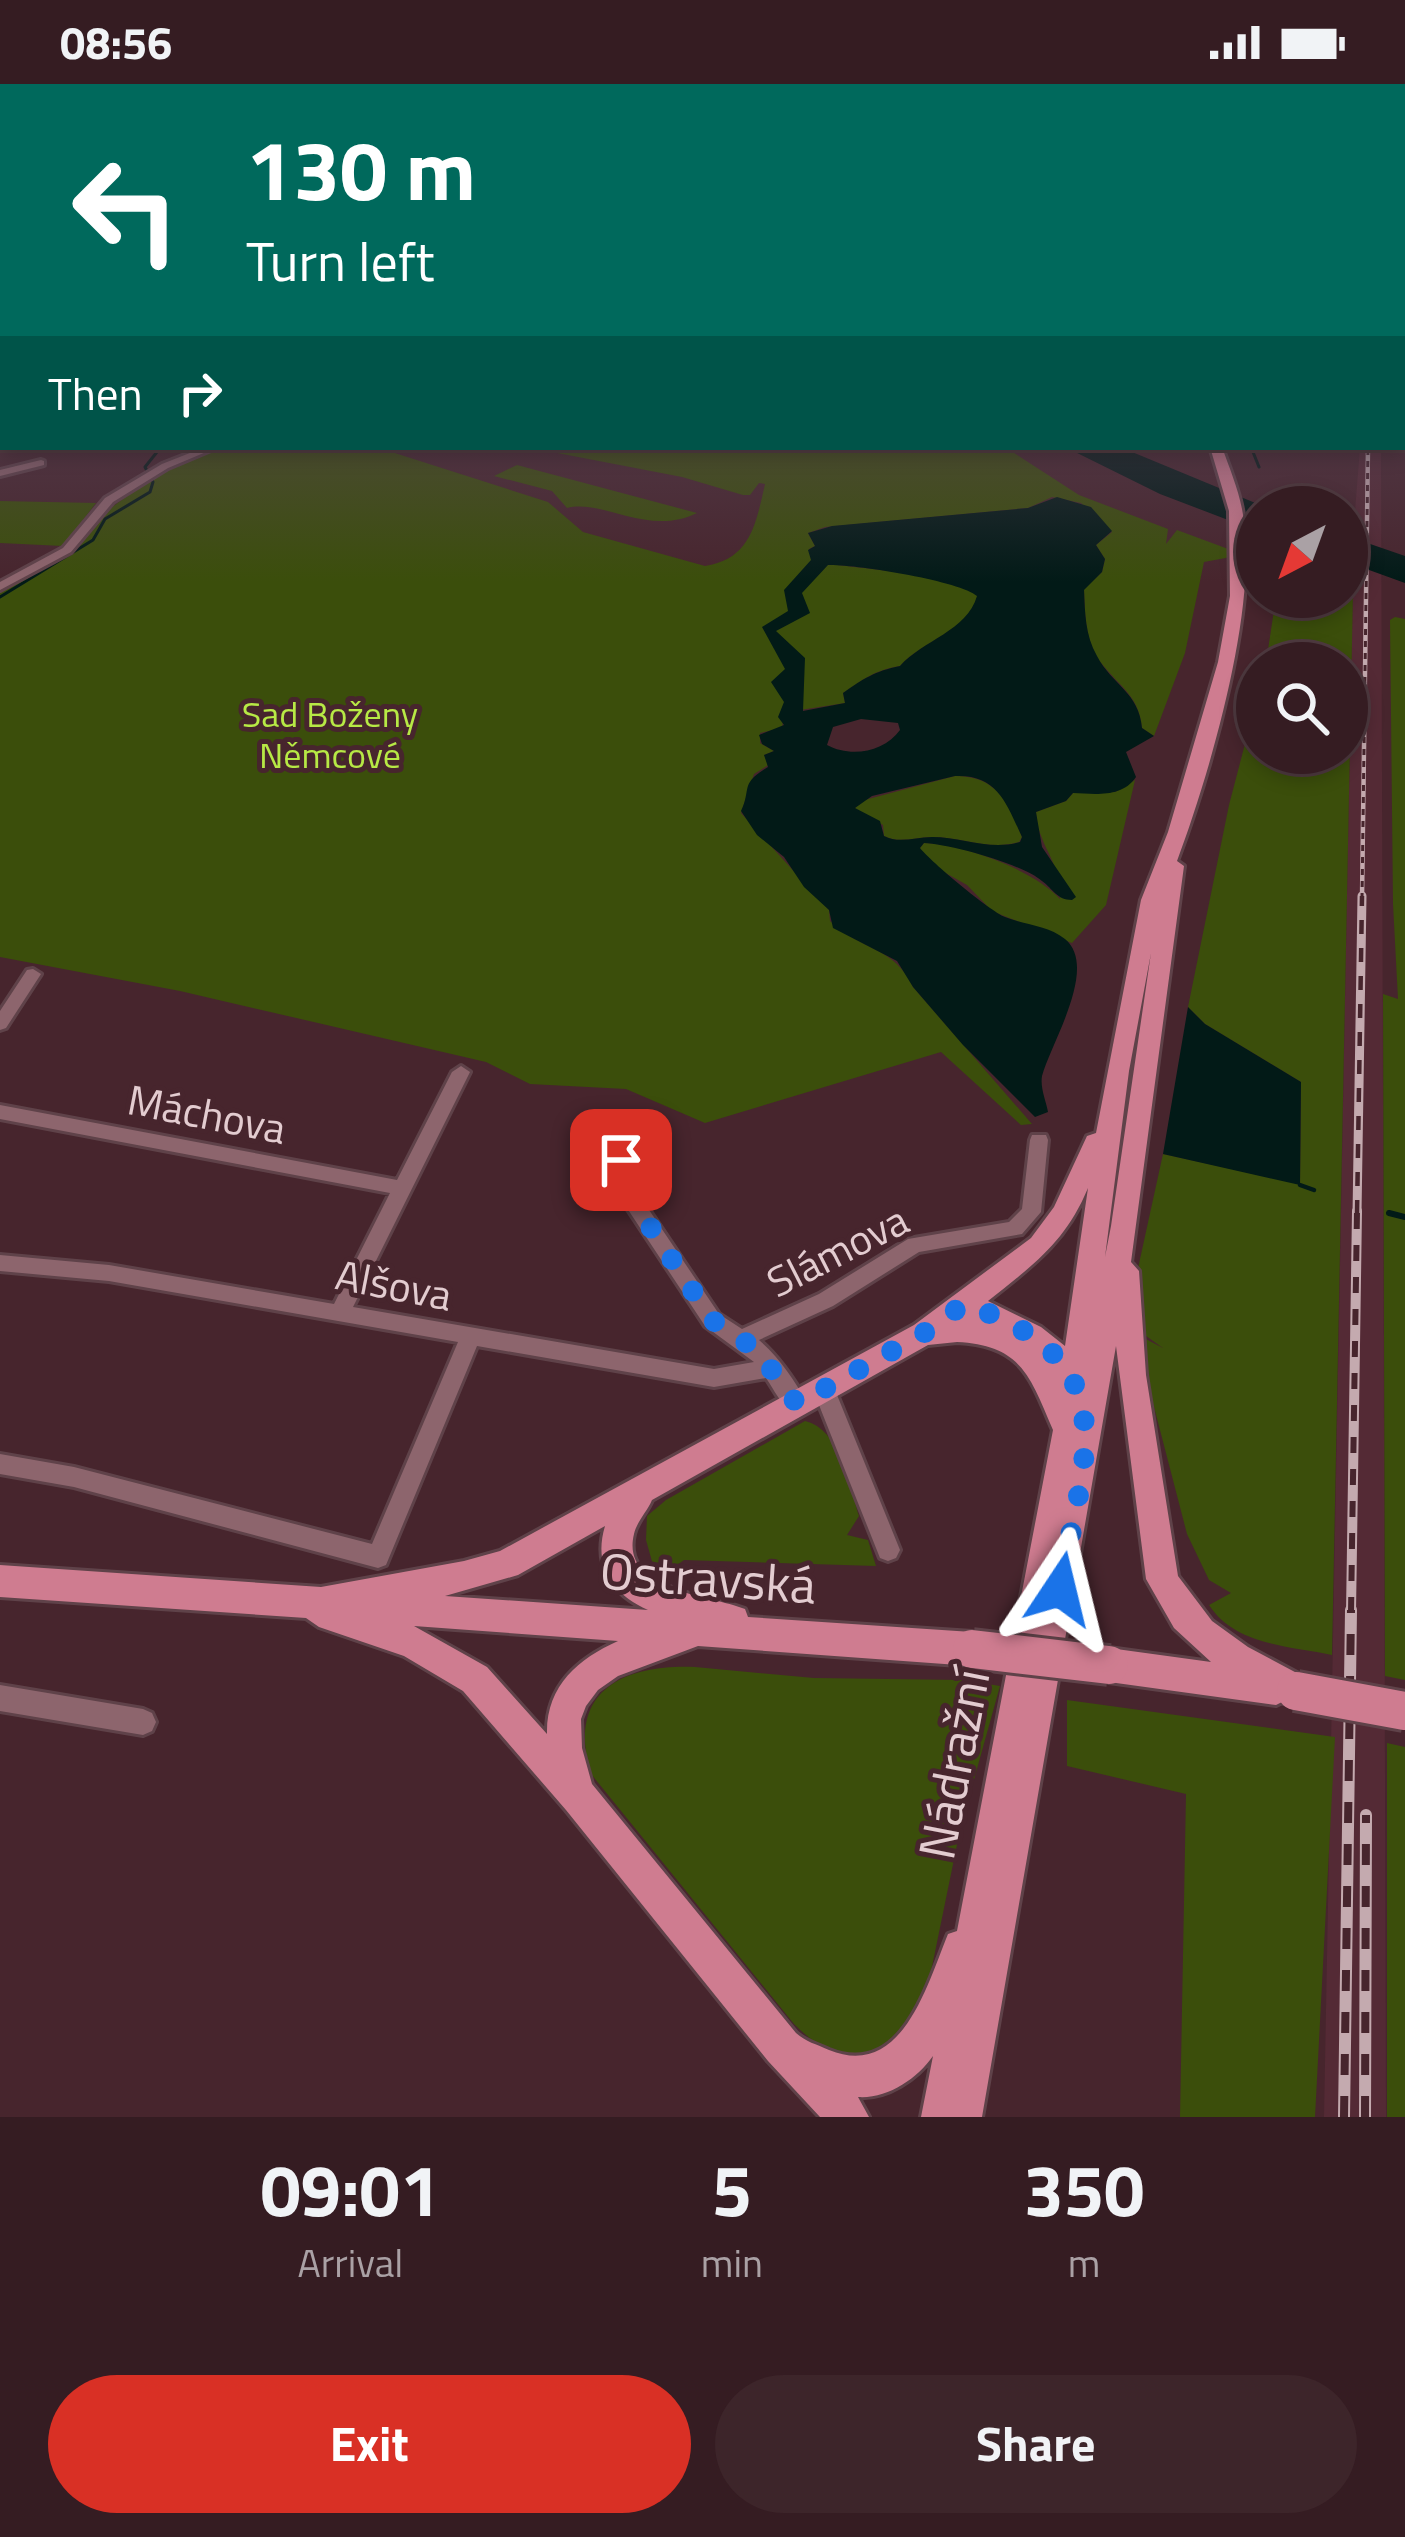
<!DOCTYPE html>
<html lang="en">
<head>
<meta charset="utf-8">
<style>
  :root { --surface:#351c22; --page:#3d252a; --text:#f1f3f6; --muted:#aaa1a5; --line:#4f3a40; --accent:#d93025 }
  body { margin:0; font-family:"Titillium Web",sans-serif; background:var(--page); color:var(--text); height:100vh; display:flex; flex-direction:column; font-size:45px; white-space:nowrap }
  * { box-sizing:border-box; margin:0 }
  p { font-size:39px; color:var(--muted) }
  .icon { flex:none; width:66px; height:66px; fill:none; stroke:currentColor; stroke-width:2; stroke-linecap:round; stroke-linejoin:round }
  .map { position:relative; height:2033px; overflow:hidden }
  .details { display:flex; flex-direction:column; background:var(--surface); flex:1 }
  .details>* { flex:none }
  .banner { position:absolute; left:0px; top:0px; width:1407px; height:366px; box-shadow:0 6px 18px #0003,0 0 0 3px var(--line); background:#00695c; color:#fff; overflow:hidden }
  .needle { width:78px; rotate:221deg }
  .fabs { position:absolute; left:1236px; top:402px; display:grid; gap:24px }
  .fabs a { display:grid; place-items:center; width:132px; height:132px; border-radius:50%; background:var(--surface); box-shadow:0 6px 18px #0003,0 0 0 3px var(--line); font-size:60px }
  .pin { position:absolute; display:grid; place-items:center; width:102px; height:102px; color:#fff; margin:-51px; border-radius:24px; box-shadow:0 6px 18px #0006 }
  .me { position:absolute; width:132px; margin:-66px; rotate:10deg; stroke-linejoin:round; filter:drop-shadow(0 0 9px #0008) }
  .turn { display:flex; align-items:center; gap:42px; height:252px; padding:0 48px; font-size:54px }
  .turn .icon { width:156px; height:156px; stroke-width:2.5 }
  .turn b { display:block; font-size:84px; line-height:102px }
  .then { display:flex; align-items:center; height:114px; padding:0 48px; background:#0003; gap:24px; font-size:45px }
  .eta { display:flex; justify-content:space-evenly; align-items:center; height:204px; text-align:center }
  .eta b { font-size:72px; font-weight:700; line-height:84px }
  .primary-button { display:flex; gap:24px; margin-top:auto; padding:24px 48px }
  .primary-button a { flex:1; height:138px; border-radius:72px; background:var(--accent); color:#fff; font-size:48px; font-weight:700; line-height:138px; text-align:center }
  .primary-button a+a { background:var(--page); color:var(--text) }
  .status { display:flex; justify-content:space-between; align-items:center; height:84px; padding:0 60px; background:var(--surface); direction:ltr }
  .status svg { height:33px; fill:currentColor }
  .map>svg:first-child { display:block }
  .built { fill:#542a35 }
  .green { fill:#3b4e0b }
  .water { fill:#021a17; fill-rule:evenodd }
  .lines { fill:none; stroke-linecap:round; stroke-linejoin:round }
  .stream-far2 { stroke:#021a17; stroke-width:3 }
  .stream-far1 { stroke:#021a17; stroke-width:4.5 }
  .stream { stroke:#021a17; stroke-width:6 }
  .minor-casing { stroke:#5f4249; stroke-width:6 }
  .major-casing { stroke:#5f4249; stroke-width:6 }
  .minor { fill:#8d656d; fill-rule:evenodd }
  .major { fill:#cf7c90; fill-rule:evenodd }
  .rail-far3-casing { stroke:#c4aaaf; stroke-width:4.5 }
  .rail-far2-casing { stroke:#c4aaaf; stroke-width:9 }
  .rail-far1-casing { stroke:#c4aaaf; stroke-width:10 }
  .rail-casing { stroke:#c4aaaf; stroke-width:12 }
  .rail-far3 { stroke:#47252d; stroke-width:3; stroke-dasharray:6; stroke-linecap:butt }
  .rail-far2 { stroke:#47252d; stroke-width:4.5; stroke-dasharray:14; stroke-linecap:butt }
  .rail-far1 { stroke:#47252d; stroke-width:6; stroke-dasharray:16; stroke-linecap:butt }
  .rail { stroke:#47252d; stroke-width:8; stroke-dasharray:21; stroke-linecap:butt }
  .major-bridge-casing { stroke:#5f4249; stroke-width:44; stroke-linecap:butt }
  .major-bridge { stroke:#cf7c90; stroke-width:38 }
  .route { stroke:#1a73e8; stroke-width:21; stroke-dasharray:0 37.8 }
  .labels { text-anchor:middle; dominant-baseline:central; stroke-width:10; stroke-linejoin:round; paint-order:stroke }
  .far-park-label { font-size:36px; fill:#b7e945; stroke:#47252d }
  .street-label { font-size:42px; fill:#e3ccd0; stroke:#47252d }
  .near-street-label { font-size:51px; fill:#e3ccd0; stroke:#47252d }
</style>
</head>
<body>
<div class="status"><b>08:56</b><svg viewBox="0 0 49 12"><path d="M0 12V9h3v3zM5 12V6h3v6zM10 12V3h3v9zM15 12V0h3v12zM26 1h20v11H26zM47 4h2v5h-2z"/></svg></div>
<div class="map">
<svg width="1405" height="2033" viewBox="0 0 1405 2033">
  <rect width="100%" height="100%" fill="#47252d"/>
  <!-- built -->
  <path class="built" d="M 1360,363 L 1381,363 L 1386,2033 L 1324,2033 L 1354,440 Z"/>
  <!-- green -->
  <path class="green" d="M 223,363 L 376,363 L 548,418 L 583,448 L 705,482 C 751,475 756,439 765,400 L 759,399 L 750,411 L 743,411 L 682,393 L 526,363 L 1005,363 L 1079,411 L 1168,445 L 1166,460 L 1177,446 L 1231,466 L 1231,473 L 1204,478 L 1185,569 L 1154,652 L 1142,644 C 1139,612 1121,604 1102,580 C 1085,560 1085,529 1084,505 L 1102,488 L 1105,475 L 1096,461 L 1112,448 L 1081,419 L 1052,413 L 1028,424 L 825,443 L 808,449 L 815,462 L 809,465 L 812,477 C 851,485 950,488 978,512 C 967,548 923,556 900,582 C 875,586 864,595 843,609 L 845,619 L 800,626 L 783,637 L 782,644 L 760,649 L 760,659 L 774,667 L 764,671 L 770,680 L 754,690 L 741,729 L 829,826 L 830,837 C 861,867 894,862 913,903 L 1032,1040 L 1021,1041 L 941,968 L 705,1039 L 626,1005 L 530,1000 L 486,978 L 180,907 L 0,873 L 0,507 L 71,468 L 108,426 L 145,399 L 176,380 Z
    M 517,381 L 697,429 C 649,453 603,415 567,424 L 552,407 L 494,392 Z
    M 0,417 L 96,419 L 63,462 L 0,459 Z
    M 1347,506 L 1353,508 L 1332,1571 C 1288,1562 1235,1561 1209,1521 L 1231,1509 L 1209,1496 L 1187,1450 L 1147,1296 L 1140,1252 L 1163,1264 L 1139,1247 L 1133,1207 L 1163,1070 L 1300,1100 L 1301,998 L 1205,940 L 1188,923 L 1229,721 L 1257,614 L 1257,669 L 1347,669 L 1347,579 L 1266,579 L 1276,513 L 1347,513 Z
    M 1395,533 L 1405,535 L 1405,1596 L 1385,1592 L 1383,910 L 1398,915 L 1393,820 L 1390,536 Z
    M 955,692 C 997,692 1008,718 1022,753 L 1019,758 C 990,767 962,753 932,753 C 915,753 900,760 884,752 L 883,741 L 855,725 L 857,718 Z
    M 1135,696 L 1106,821 L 1072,859 L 992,827 L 967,801 L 935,783 L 919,765 L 924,759 C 963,760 1034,786 1060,815 C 1063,780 1037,761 1036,728 L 1066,717 L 1073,709 L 1115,708 Z
    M 805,1337 C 840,1345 850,1401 859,1432 L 847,1451 L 868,1456 L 876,1482 L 684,1476 L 670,1486 L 653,1481 L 646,1456 L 647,1432 L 666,1416 Z
    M 695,1583 L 814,1594 L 964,1596 L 1000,1602 L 960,1746 L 926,1912 C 893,1977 849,1995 794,1940 L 591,1690 C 566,1608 622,1580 695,1583 Z
    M 1067,1616 L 1335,1653 L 1315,2033 L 1180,2033 L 1186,1710 L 1067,1682 Z
    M 1387,1659 L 1405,1663 L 1405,2033 L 1387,2033 Z"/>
  <!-- water -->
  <path class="water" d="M 1065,363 L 1120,363 L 1265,423 L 1257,423 L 1257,447 L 1160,410 Z
    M 1057,413 L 1091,423 L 1112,447 L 1096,461 L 1105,475 L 1102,488 L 1084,506 C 1085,528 1085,551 1097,572 C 1112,601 1139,608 1142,644 L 1154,652 L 1126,668 L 1136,693 C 1122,714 1095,710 1073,709 L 1066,717 L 1036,728 L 1042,763 L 1076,813 L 1072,816 C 1057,816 1053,805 1042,797 C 1022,780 950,760 924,759 L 920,764 C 931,778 990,827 1005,833 C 1025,841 1048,841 1065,855 C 1099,883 1051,959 1042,992 C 1040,1004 1046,1017 1048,1028 L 1035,1033 L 963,961 L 913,903 L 897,877 L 833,844 L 829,826 L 804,803 L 784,773 L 757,751 L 741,727 C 752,704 739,700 768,683 L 764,671 L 774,667 L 762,660 L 759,651 L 784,641 L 778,633 L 784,618 L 771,598 L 785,585 L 762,543 L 788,527 L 784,506 L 811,476 L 808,466 L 815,462 L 808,449 L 832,442 L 1028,424 ZM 828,481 C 854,480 961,497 977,512 C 967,547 923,556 900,582 C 875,587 863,595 843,609 L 845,619 L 803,627 L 805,574 L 776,547 L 810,529 L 802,509 ZM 861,635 L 898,639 L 900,646 C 884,668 851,674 827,661 L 833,643 ZM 955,692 C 998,690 1007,721 1022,753 L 1020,758 C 990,767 962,753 932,753 C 915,753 899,760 884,752 L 880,737 L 855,724 L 872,712 Z
    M 1347,452 L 1405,472 L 1405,499 L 1347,478 Z
    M 1188,923 L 1205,940 L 1301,998 L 1300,1101 L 1163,1070 Z"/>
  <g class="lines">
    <!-- stream-far2 -->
    <path class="stream-far2" d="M 1251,363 L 1259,383
      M 0,513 L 93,456 L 105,435 L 150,408 L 153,398 L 145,383 L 161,363"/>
    <!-- stream-far1 -->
    <path class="stream-far1" d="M 1300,1101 L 1314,1106"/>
    <!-- stream -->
    <path class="stream" d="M 1389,1129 L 1405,1133"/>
    <!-- minor casing -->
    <g class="minor-casing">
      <path id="minor" d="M 1404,230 L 1405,230 L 1405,234 L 1404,234 Z
        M 0,281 L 3,281 L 3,287 L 0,287 Z
        M 3,348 L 3,354 L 0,355 L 0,349 Z
        M 205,363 L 218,363 L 168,384 L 113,418 L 71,468 L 0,506 L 0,498 L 63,464 L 105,414 L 162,380 Z
        M 41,376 L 44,377 L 44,381 L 0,392 L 0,386 Z
        M 33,885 L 41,890 L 6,944 L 0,946 L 0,927 L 27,886 Z
        M 461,982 L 470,988 L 353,1223 L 714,1285 L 754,1278 L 705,1242 L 621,1115 L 605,1043 L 614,1036 L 623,1043 L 637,1108 L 719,1230 L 742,1245 L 819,1210 L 908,1155 L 1009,1138 L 1022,1125 L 1030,1056 L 1032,1051 L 1046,1051 L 1048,1056 L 1041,1128 L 1022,1150 L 919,1168 L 833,1222 L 759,1256 C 779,1273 795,1297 808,1320 L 805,1327 C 786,1334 776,1308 766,1294 L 714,1303 L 477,1262 L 386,1481 L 378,1484 L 74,1403 L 0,1390 L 0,1370 L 74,1383 L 372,1460 L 458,1258 L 109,1197 L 0,1187 L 0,1171 L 109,1181 L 334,1220 L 390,1109 L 0,1035 L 0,1021 L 397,1096 L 452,988 Z
        M 824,1297 L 832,1299 L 835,1306 L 900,1466 L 896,1474 L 888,1477 L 880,1474 L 813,1306 L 816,1299 Z
        M 0,1601 L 143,1625 L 152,1629 L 156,1638 L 152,1647 L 143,1651 L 0,1627 Z"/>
    </g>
    <!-- major casing -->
    <g class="major-casing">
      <path id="major" d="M 1210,363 L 1222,363 C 1229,383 1238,404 1242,425 C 1261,516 1210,689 1177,777 L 1184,782 L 1131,1178 L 1139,1187 L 1146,1291 L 1178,1492 L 1212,1537 L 1248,1563 L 1308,1595 L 1313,1607 L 1308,1619 L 1296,1624 L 1282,1618 L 1276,1621 L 1109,1598 L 1097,1593 L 1092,1581 L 1097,1569 L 1109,1564 L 1211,1578 L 1174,1544 L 1146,1495 L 1116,1262 L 982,2033 L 921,2033 L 933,1972 C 917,1995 887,2015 858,2013 L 869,2033 L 820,2033 L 768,1977 L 566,1726 L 463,1607 L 404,1572 L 319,1543 L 306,1534 L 0,1513 L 0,1481 L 321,1503 L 464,1477 L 500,1467 L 914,1241 L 1031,1154 L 1054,1123 L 1087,1052 L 1096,1049 L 1141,816 L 1168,748 L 1218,578 L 1230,512 L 1229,427 ZM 1151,869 L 1111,1142 L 1105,1173 L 1129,987 ZM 1088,1104 L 1065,1262 L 1041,1243 L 988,1217 C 1033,1181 1065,1159 1088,1104 ZM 957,1258 C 1022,1261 1030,1293 1053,1346 L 957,1847 L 948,1850 C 927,1901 902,1996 829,1966 C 816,1960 806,1958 796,1949 L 592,1700 L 582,1664 L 581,1635 L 586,1622 L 598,1606 L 618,1592 L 698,1562 L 972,1582 L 984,1577 L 989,1565 L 984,1553 L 972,1548 L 748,1533 L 745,1525 L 733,1521 C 697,1510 621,1503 634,1450 C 637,1437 647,1428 652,1416 L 928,1261 ZM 605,1442 C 593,1482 612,1510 648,1526 L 445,1512 L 518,1491 ZM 414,1542 L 618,1557 C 578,1575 546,1602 547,1650 L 487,1583 Z"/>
    </g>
    <!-- minor -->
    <use href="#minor" class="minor"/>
    <!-- major -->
    <use href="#major" class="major"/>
    <!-- rail-far3 casing -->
    <g class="rail-far3-casing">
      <path id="rail-far3" d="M 1362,815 L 1368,363"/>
    </g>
    <!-- rail-far2 casing -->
    <g class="rail-far2-casing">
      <path id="rail-far2" d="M 1357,1130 L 1362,812"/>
    </g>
    <!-- rail-far1 casing -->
    <g class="rail-far1-casing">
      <path id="rail-far1" d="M 1351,1529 L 1357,1127"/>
    </g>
    <!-- rail casing -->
    <g class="rail-casing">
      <path id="rail" d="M 1344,2033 L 1351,1526
        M 1365,2033 L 1366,1731"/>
    </g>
    <!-- rail-far3 -->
    <use href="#rail-far3" class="rail-far3"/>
    <!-- rail-far2 -->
    <use href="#rail-far2" class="rail-far2"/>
    <!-- rail-far1 -->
    <use href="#rail-far1" class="rail-far1"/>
    <!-- rail -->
    <use href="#rail" class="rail"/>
    <!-- major-bridge casing -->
    <g class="major-bridge-casing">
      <path id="major-bridge" d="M 972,1565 L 1109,1581
        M 1296,1607 L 1405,1627"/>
    </g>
    <!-- major-bridge -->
    <use href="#major-bridge" class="major-bridge"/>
  </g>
  <!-- sky -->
  <linearGradient id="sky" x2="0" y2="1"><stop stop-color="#271419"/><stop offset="0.43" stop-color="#584657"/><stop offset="1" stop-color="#584657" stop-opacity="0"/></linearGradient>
  <rect width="1405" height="498" fill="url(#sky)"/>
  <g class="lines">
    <!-- route -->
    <path class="route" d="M 621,1076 L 628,1109 L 712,1236 L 757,1266 L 797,1320 L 924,1249 L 964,1220 C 1131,1277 1084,1369 1060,1505"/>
  </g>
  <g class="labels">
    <!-- far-park labels -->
    <g class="far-park-label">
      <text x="330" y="629">Sad Boženy<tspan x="330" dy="41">Němcové</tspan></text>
    </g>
    <!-- street labels -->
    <g class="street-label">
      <text transform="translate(207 1029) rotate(11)">Máchova</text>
      <text transform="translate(837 1166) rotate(-27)">Slámova</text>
      <text transform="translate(394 1200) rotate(11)">Alšova</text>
    </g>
    <!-- near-street labels -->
    <g class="near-street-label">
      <text transform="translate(708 1493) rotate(4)">Ostravská</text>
      <text transform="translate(953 1680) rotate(-79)">Nádražní</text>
    </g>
  </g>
</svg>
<div class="fabs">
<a><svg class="needle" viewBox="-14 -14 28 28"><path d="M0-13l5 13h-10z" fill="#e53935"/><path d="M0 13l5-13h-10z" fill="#aaa1a5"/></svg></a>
<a><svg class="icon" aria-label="search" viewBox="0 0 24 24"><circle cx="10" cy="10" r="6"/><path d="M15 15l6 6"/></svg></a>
</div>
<div class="pin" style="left:621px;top:1076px;background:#d93025"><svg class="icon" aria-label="arrive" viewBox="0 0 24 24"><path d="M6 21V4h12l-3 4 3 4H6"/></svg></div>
<svg class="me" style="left:1060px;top:1505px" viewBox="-20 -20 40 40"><path d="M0-17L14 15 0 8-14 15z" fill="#1a73e8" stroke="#fff" stroke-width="4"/></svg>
<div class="banner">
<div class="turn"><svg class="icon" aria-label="left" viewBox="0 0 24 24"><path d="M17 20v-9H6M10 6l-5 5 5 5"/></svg><div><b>130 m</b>Turn left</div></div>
<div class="then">Then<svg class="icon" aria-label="right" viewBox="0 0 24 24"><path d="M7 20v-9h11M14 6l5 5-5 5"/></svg></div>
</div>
</div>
<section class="details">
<div class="eta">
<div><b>09:01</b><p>Arrival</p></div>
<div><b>5</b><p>min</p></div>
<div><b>350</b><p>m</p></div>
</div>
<div class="primary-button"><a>Exit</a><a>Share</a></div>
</section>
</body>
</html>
